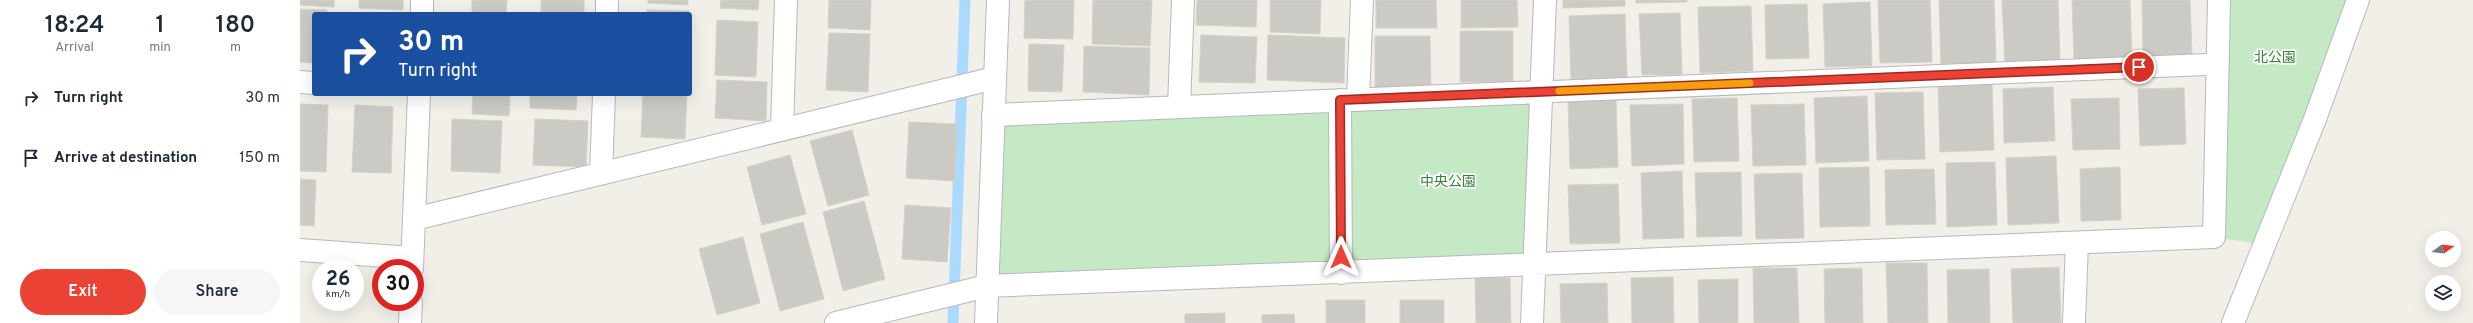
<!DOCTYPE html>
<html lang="en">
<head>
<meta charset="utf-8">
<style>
  :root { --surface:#fff; --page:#f6f6f7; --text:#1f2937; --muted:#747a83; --accent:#ea4335 }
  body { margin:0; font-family:Overpass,"Noto Sans JP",sans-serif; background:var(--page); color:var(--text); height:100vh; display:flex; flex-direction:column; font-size:15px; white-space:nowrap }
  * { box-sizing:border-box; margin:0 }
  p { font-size:13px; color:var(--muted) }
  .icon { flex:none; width:22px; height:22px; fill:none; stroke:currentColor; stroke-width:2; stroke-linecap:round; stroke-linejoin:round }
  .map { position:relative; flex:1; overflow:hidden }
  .sheet { display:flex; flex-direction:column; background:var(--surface); width:300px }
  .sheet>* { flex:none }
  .top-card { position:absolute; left:12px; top:12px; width:380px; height:84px; border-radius:4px; box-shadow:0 4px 16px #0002; background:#1a4fa0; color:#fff; overflow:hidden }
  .needle { width:26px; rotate:75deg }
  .tools { position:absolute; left:2125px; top:231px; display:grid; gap:8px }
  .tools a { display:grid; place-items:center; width:36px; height:36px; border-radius:50%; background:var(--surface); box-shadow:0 4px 16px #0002; font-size:20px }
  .speed { position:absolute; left:12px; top:259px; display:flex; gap:8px; font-size:20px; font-weight:700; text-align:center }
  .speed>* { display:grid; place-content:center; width:52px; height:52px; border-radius:50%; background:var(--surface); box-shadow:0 4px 16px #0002; line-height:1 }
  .speed small { font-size:10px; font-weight:400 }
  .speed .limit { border:6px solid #d22; background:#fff; color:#111 }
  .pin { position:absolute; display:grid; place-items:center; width:34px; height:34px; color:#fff; margin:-17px; border:2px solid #fff; border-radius:50%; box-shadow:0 1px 4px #0007 }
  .me { position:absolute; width:44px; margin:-22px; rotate:0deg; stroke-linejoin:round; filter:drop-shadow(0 0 3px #0008) }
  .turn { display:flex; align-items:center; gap:14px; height:84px; padding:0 20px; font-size:18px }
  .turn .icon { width:52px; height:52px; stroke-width:2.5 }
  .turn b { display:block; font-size:28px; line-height:34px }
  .eta { display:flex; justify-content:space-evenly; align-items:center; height:68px; text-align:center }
  .eta b { font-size:24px; font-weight:600; line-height:28px }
  .cta { display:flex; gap:8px; margin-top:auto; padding:8px 20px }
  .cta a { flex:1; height:46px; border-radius:24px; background:var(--accent); color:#fff; font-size:16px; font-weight:600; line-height:46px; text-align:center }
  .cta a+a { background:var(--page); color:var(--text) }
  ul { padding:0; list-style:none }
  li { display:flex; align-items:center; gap:12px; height:60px; padding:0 20px }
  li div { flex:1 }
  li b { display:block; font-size:15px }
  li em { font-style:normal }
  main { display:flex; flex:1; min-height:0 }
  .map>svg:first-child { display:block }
  .green { fill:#c5e8c5 }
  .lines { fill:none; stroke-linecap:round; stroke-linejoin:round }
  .stream { stroke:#aadaff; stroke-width:11 }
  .building { fill:#cccac5; stroke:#d6d1c6 }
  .service-casing { stroke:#b5b8bc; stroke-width:23 }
  .minor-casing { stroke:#b5b8bc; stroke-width:24 }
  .tertiary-casing { stroke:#b5b8bc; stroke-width:24 }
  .service { stroke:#fff; stroke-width:21 }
  .minor { stroke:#fff; stroke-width:22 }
  .tertiary { stroke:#fff; stroke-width:22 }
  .route-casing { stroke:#982c22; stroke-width:10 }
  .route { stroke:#ea4335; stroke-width:7 }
  .slow { stroke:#f59e0b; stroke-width:7 }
  .labels { text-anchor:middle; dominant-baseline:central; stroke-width:3.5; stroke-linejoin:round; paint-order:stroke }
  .park-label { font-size:14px; fill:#348238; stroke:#fff }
</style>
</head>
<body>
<main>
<section class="sheet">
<div class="eta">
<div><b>18:24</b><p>Arrival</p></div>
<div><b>1</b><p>min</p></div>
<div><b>180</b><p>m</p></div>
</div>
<ul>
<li><svg class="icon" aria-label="right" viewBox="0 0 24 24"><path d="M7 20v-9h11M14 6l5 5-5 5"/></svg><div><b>Turn right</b></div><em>30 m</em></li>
<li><svg class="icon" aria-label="arrive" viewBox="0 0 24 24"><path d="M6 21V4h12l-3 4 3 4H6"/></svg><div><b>Arrive at destination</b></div><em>150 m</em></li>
</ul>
<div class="cta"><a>Exit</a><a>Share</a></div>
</section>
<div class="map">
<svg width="2173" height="323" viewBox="0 0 2173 323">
  <rect width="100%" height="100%" fill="#f1efe8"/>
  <!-- green -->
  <path class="green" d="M 1919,0 L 2058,0 L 1965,245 L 1914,237 Z
    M 1241,92 L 1234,266 L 687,286 L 693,115 Z"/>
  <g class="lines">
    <!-- stream -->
    <path class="stream" d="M 653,323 L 665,0"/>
  </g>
  <!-- building -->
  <path class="building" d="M 0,0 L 34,0 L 34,7 L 0,5 Z
    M 59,0 L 103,0 L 103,10 L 59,8 Z
    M 172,0 L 207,0 L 206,14 L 172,14 Z
    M 241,0 L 284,0 L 284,14 L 241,14 Z
    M 348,0 L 388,0 L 388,5 L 348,3 Z
    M 421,0 L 459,0 L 458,10 L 420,8 Z
    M 529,0 L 571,0 L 570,30 L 528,28 Z
    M 725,0 L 774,0 L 773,39 L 724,38 Z
    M 793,0 L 852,0 L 850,46 L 792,44 Z
    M 897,0 L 957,0 L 956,27 L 896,25 Z
    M 970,0 L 1021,0 L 1020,34 L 970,32 Z
    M 1076,0 L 1136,0 L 1137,28 L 1076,28 Z
    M 1161,0 L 1217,0 L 1218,27 L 1161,28 Z
    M 1263,0 L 1325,0 L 1325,6 L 1263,8 Z
    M 1336,0 L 1387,0 L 1387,2 L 1336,3 Z
    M 1578,0 L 1630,0 L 1632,62 L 1580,63 Z
    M 1639,0 L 1694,0 L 1696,63 L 1641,64 Z
    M 1702,0 L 1758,0 L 1760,63 L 1705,65 Z
    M 1772,0 L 1830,0 L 1832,59 L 1774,61 Z
    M 1842,0 L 1890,0 L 1892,55 L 1843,56 Z
    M 1570,2 L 1572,66 L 1525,67 L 1523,4 Z
    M 1507,4 L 1509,58 L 1466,59 L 1465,5 Z
    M 1451,6 L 1453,71 L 1400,73 L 1398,7 Z
    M 0,9 L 27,10 L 27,14 L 14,14 L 14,63 L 0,62 Z
    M 347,10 L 389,11 L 388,14 L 347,14 Z
    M 1380,13 L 1382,74 L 1342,75 L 1339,14 Z
    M 1325,14 L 1327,77 L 1271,79 L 1269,16 Z
    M 417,20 L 458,22 L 456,77 L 415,75 Z
    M 1160,31 L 1213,31 L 1213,82 L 1160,82 Z
    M 529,33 L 570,34 L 568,92 L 526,90 Z
    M 901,35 L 957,37 L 955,83 L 899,82 Z
    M 968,35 L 1045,38 L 1044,83 L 967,80 Z
    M 1075,36 L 1130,36 L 1131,90 L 1075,90 Z
    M 729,44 L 764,45 L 762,92 L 728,91 Z
    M 784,46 L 850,48 L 849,95 L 783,92 Z
    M 417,80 L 467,82 L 466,121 L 415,118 Z
    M 1692,84 L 1694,150 L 1640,152 L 1638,85 Z
    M 1753,87 L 1755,141 L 1704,143 L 1703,89 Z
    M 1884,88 L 1886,144 L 1840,146 L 1838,89 Z
    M 1623,92 L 1625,159 L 1577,160 L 1575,93 Z
    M 173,94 L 210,94 L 209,116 L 172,114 Z
    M 230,94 L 277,94 L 276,110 L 230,108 Z
    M 343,94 L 387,94 L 385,139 L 341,137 Z
    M 1567,96 L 1569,161 L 1516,163 L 1514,98 Z
    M 1437,98 L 1439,161 L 1394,162 L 1392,99 Z
    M 1819,98 L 1820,149 L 1773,150 L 1771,99 Z
    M 1316,100 L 1318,167 L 1270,169 L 1268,101 Z
    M 0,104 L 28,105 L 26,172 L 0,171 Z
    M 1383,104 L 1384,164 L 1332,166 L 1330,105 Z
    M 1504,104 L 1506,165 L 1453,166 L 1451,105 Z
    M 55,105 L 93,107 L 91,173 L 52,172 Z
    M 152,119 L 202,121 L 200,173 L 151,171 Z
    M 235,119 L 288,121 L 286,167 L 233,165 Z
    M 609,122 L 657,124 L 655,181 L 606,178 Z
    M 552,130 L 569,195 L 528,206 L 510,141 Z
    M 490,155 L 506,214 L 462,225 L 447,167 Z
    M 1756,156 L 1759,223 L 1708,225 L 1706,158 Z
    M 1695,162 L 1697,225 L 1647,227 L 1646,163 Z
    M 1569,167 L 1570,226 L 1520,227 L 1519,168 Z
    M 1820,167 L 1821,220 L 1781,221 L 1780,169 Z
    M 1634,169 L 1636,224 L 1586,225 L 1585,170 Z
    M 1382,171 L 1384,238 L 1343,239 L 1341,173 Z
    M 1441,172 L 1442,236 L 1397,237 L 1395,173 Z
    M 1502,173 L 1504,238 L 1456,239 L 1454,174 Z
    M 0,179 L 16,180 L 14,226 L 0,225 Z
    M 1318,184 L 1320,243 L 1270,244 L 1268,185 Z
    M 564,201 L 585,279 L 543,291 L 523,212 Z
    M 605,205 L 651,208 L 647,262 L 602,259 Z
    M 503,222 L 524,299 L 480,311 L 460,234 Z
    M 443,237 L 460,303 L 417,315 L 399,249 Z
    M 1586,263 L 1627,263 L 1628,323 L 1588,323 Z
    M 1759,267 L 1761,323 L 1713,323 L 1711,269 Z
    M 1453,268 L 1497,268 L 1499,323 L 1454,323 Z
    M 1562,268 L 1563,323 L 1525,323 L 1524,269 Z
    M 1689,269 L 1690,323 L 1648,323 L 1647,270 Z
    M 1373,277 L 1374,323 L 1332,323 L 1331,278 Z
    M 1175,278 L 1210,278 L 1211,323 L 1176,323 Z
    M 1438,279 L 1438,323 L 1399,323 L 1398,280 Z
    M 1307,283 L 1308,323 L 1261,323 L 1260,284 Z
    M 1026,300 L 1065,300 L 1065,323 L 1026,323 Z
    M 1100,300 L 1144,300 L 1144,323 L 1100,323 Z
    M 925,313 L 925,323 L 885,323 L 885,314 Z
    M 994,314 L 995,323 L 962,323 L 962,315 Z"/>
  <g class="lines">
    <!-- service casing -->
    <g class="service-casing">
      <path id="service" d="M 1241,92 L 1918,64"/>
    </g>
    <!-- minor casing -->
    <g class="minor-casing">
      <path id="minor" d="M 122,14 L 122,0
        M 307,14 L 307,0
        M 0,82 L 14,83
        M 1058,99 L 1062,0
        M 1040,100 L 1041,273
        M 879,107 L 883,0
        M 693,115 L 1241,92
        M 482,130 L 486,0
        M 301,174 L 304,94
        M 114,219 L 695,78
        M 0,250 L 112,258
        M 112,268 L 119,94
        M 110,323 L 111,302
        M 536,323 L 687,286 L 1914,237 L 1919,0
        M 1232,323 L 1245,0
        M 1774,323 L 1777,243"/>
    </g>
    <!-- tertiary casing -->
    <g class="tertiary-casing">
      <path id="tertiary" d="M 686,323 L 698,0
        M 1933,323 L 2015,119 L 2058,0"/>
    </g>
    <!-- service -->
    <use href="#service" class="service"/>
    <!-- minor -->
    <use href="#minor" class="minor"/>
    <!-- tertiary -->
    <use href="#tertiary" class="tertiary"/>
  </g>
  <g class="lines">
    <!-- route casing -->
    <g class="route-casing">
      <path id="route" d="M 1041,257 L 1040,100 L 1839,67"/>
    </g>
    <!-- route -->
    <use href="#route" class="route"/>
    <!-- slow -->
    <path class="slow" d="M 1259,91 L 1450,83"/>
  </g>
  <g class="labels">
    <!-- park labels -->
    <g class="park-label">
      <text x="1975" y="58">北公園</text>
      <text x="1148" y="182">中央公園</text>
    </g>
  </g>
</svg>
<div class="tools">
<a><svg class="needle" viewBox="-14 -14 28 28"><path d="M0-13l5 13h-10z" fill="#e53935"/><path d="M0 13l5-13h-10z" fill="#747a83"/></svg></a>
<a><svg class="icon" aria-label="layers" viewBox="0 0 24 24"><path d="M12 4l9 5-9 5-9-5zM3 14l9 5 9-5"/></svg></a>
</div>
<div class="speed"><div>26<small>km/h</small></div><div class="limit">30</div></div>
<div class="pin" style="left:1839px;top:67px;background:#d93025"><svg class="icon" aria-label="arrive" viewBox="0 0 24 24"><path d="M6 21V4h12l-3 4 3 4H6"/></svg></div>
<svg class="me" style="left:1041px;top:257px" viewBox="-20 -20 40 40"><path d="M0-17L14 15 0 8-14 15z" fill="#ea4335" stroke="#fff" stroke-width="4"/></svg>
<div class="top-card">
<div class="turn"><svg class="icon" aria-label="right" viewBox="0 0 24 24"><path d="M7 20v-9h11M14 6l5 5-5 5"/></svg><div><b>30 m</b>Turn right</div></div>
</div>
</div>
</main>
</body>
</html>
